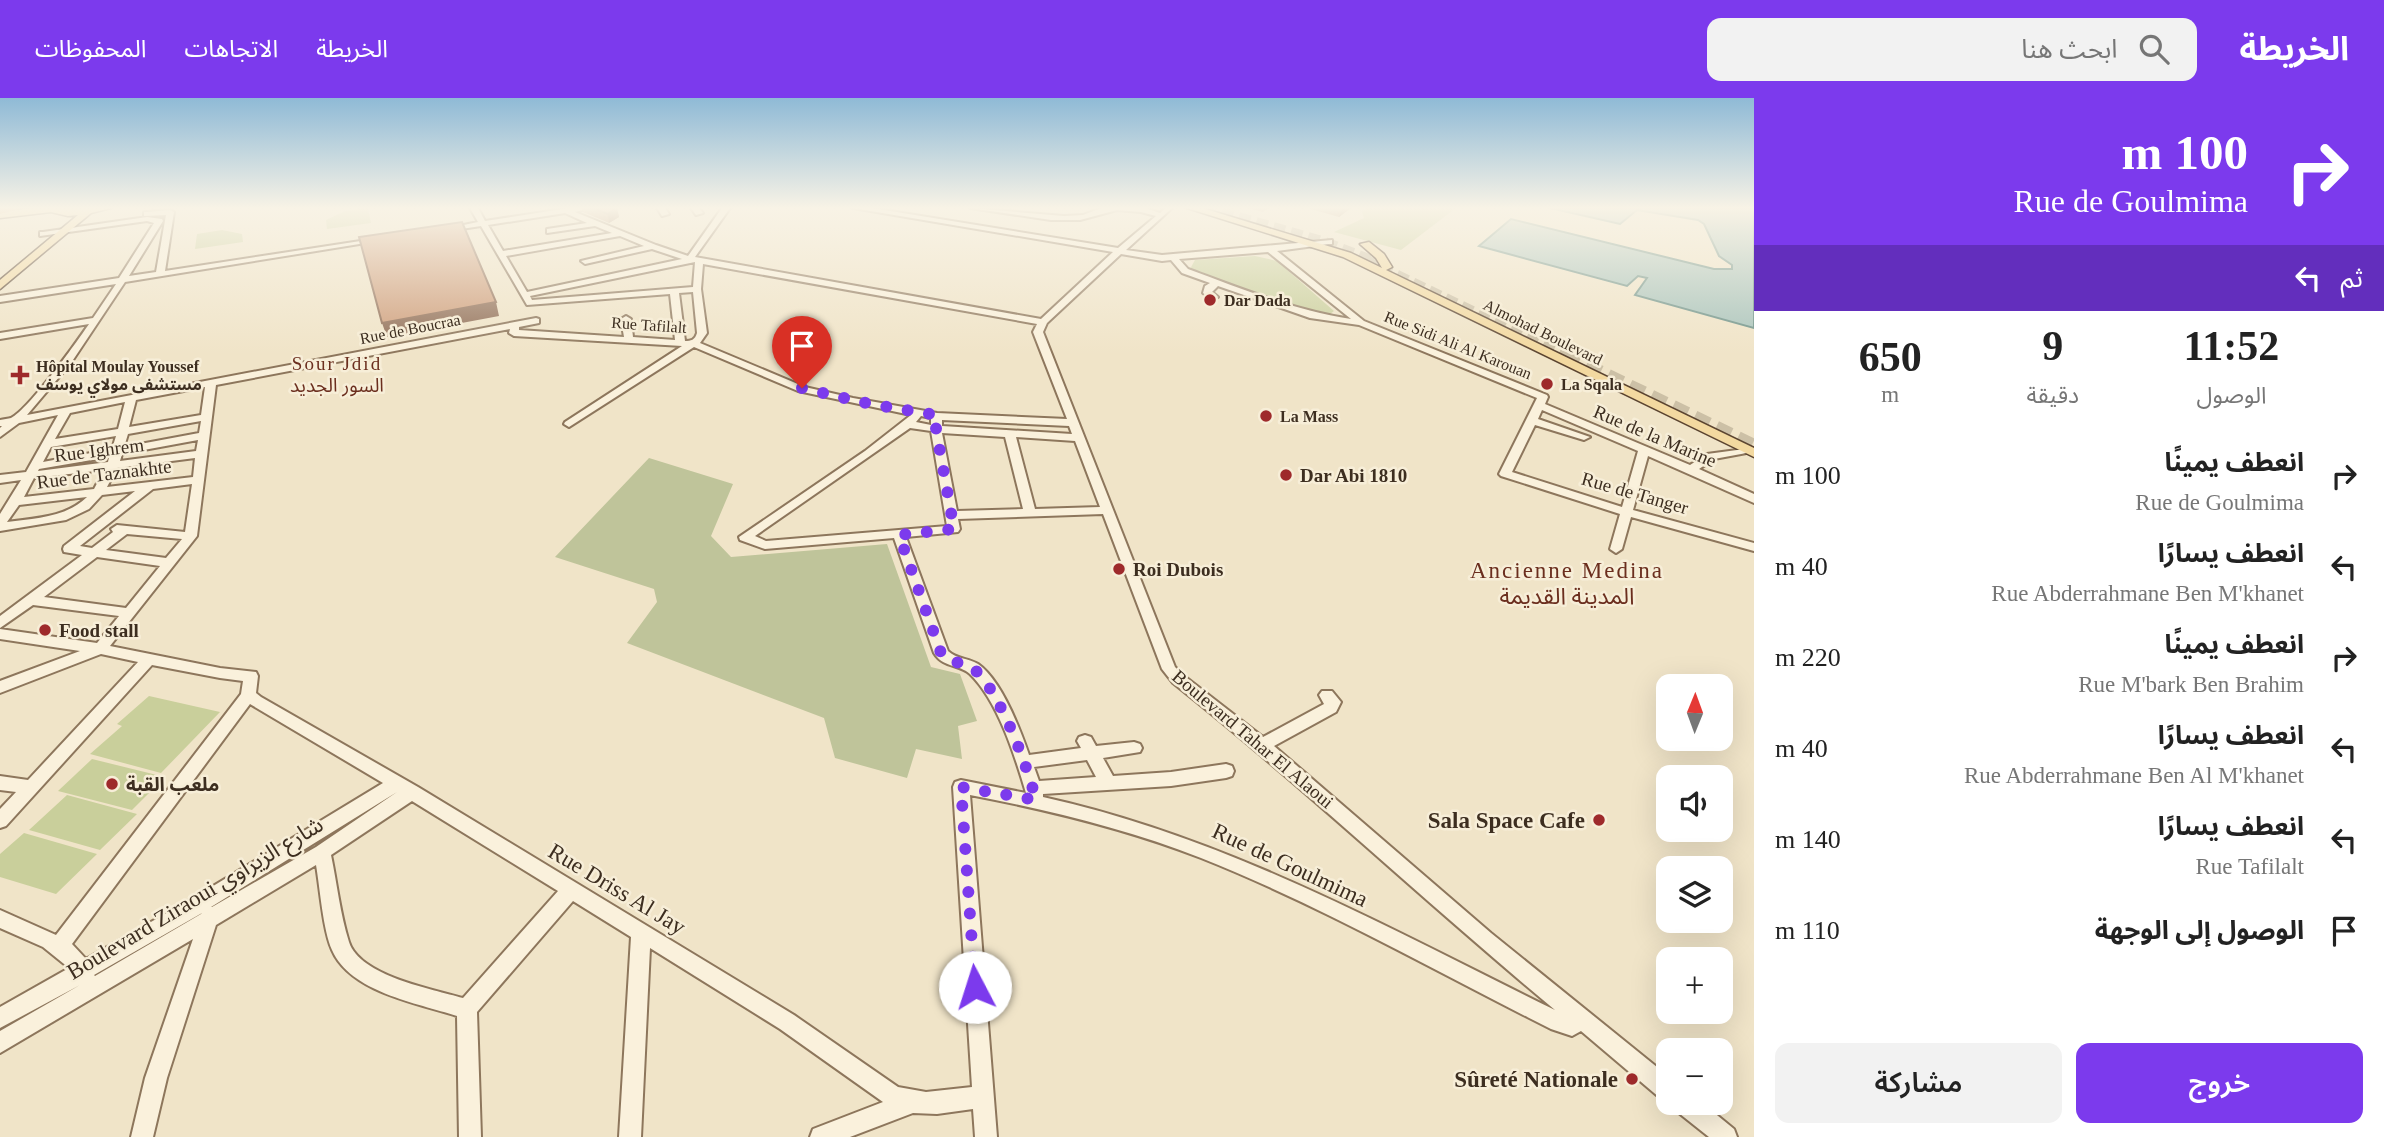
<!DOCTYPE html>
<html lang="ar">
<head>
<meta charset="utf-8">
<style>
  :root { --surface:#fff; --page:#f2f2f2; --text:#222; --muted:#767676; --accent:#7c3aed }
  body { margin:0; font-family:"Times New Roman","Noto Sans Arabic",serif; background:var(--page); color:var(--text); direction:rtl; height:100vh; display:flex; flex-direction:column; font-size:26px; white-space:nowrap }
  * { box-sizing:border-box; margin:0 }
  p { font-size:23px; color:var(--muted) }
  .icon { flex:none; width:38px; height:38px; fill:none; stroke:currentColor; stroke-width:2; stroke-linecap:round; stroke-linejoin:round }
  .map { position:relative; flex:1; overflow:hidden; direction:ltr }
  .drawer { display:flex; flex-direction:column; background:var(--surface); width:630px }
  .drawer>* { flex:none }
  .guide { background:#7c3aed; color:#fff; overflow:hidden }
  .needle { width:46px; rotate:1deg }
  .controls { position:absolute; left:1656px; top:576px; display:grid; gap:14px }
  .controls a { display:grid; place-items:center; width:77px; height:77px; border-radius:14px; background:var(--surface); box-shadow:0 7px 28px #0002; font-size:35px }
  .pin { position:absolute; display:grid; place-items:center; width:60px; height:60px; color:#fff; margin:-72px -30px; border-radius:50% 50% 50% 0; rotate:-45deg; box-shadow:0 0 7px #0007 }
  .pin .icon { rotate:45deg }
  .me { position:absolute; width:77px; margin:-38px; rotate:355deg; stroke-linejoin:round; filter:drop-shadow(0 0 5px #0008) }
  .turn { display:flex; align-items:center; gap:24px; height:147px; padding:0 21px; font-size:32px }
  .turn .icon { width:91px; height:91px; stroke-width:2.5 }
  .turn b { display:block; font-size:49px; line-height:60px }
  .then { display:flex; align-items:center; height:66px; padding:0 21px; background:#0003; gap:14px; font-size:26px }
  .eta { display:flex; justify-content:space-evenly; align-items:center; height:119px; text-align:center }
  .eta b { font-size:42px; font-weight:600; line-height:49px }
  .action { display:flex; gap:14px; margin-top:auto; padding:14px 21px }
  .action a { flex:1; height:80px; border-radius:14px; background:var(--accent); color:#fff; font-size:28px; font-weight:600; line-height:80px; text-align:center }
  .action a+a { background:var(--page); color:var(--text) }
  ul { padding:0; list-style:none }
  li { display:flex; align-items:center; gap:21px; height:91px; padding:0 21px }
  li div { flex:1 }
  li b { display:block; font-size:26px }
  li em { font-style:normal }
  header { display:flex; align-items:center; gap:42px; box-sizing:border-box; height:98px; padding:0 35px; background:var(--accent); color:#fff }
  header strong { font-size:33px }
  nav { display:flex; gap:38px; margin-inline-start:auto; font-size:24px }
  .search { width:490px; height:63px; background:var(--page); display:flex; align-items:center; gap:18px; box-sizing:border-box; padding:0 24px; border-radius:14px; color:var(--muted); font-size:26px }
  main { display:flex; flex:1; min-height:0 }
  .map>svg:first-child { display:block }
  .green { fill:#c9cf9b }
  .cemetery { fill:#bfc49a }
  .water { fill:#a9c4bc; stroke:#6f938a; stroke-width:2 }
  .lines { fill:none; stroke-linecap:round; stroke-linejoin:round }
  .highway-tunnel-far1 { stroke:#ccc0a6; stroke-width:12; stroke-dasharray:12 6; stroke-linecap:butt }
  .highway-tunnel { stroke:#ccc0a6; stroke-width:16; stroke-dasharray:16 8; stroke-linecap:butt }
  .minor-casing { stroke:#8d765c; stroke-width:4 }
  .major-casing { stroke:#5b4430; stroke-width:3 }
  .highway-casing { stroke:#5b4430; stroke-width:4 }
  .minor { fill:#faf1dc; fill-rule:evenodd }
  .major { fill:#f3d9a0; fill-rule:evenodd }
  .highway { fill:#e0a458; fill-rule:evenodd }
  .wall { fill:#b2896c }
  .shaded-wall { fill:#916f58 }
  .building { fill:#cf9f7d; stroke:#916f58; stroke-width:2 }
  .route { stroke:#7c3aed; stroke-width:12; stroke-dasharray:0 21.6 }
  .poi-dot { fill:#9e2a2b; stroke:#f7eed8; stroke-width:2.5 }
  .labels { text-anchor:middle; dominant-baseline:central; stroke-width:5; stroke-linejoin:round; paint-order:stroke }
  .far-poi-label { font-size:16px; font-weight:bold; fill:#3d2e20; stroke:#f7eed8; text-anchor:start }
  .far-street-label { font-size:16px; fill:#3d2e20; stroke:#f7eed8 }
  .far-quarter-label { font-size:19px; letter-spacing:2px; fill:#6b2e1e; stroke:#f7eed8 }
  .street-label { font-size:19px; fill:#3d2e20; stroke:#f7eed8 }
  .poi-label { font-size:19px; font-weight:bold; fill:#3d2e20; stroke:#f7eed8; text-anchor:start }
  .quarter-label { font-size:23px; letter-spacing:2px; fill:#6b2e1e; stroke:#f7eed8 }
  .near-poi-label { font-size:23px; font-weight:bold; fill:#3d2e20; stroke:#f7eed8; text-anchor:end }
  .near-street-label { font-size:23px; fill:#3d2e20; stroke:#f7eed8 }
</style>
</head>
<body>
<header>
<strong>الخريطة</strong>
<div class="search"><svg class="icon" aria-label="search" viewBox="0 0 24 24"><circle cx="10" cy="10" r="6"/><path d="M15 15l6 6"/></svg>ابحث هنا</div>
<nav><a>الخريطة</a><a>الاتجاهات</a><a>المحفوظات</a></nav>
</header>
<main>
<section class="drawer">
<div class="guide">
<div class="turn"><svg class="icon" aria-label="right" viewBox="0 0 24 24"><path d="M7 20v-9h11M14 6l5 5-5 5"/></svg><div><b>100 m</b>Rue de Goulmima</div></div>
<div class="then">ثم<svg class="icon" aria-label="left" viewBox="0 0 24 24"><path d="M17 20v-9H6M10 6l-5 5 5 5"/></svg></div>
</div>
<div class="eta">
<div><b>11:52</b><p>الوصول</p></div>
<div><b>9</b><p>دقيقة</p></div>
<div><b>650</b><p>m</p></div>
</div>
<ul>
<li><svg class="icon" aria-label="right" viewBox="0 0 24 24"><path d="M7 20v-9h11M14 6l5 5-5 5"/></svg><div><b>انعطف يمينًا</b><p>Rue de Goulmima</p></div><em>100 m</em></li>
<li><svg class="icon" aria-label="left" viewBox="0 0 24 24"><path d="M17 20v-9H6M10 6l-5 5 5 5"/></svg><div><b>انعطف يسارًا</b><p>Rue Abderrahmane Ben M'khanet</p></div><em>40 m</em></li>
<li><svg class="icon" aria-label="right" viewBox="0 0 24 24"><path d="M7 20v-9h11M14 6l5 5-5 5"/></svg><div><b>انعطف يمينًا</b><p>Rue M'bark Ben Brahim</p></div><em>220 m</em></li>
<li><svg class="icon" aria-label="left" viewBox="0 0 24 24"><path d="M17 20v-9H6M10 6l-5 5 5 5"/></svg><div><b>انعطف يسارًا</b><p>Rue Abderrahmane Ben Al M'khanet</p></div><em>40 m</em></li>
<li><svg class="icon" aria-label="left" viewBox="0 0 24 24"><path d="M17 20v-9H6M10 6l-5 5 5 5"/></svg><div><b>انعطف يسارًا</b><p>Rue Tafilalt</p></div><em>140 m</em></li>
<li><svg class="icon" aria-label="arrive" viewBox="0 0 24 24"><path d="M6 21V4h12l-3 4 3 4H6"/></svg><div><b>الوصول إلى الوجهة</b></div><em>110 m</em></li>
</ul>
<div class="action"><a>خروج</a><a>مشاركة</a></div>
</section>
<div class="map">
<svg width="1754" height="1039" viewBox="0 0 1754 1039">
  <rect width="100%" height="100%" fill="#f0e4c8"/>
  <!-- green -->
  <path class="green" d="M 368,110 L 371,125 L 327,131 L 326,122 L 345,113 Z
    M 1364,110 L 1456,110 L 1401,152 L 1334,134 L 1364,120 L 1362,114 Z
    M 222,132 L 242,136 L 243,144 L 195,151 L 197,136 Z
    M 1255,158 L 1277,163 L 1334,213 L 1330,216 L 1310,216 L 1195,175 L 1190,171 L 1195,162 Z
    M 149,598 L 220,614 L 161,675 L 90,656 L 122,628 L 117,626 Z
    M 92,661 L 165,679 L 132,712 L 58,693 Z
    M 67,697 L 137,716 L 100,752 L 29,732 Z
    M 24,735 L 97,756 L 56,796 L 0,779 L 0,756 Z"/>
  <!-- cemetery -->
  <path class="cemetery" d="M 649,360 L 733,386 L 711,438 L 731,459 L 887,446 L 931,569 L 960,576 L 977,623 L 958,628 L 962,661 L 916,651 L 907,680 L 835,660 L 824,620 L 627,545 L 657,504 L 654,491 L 555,459 Z"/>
  <!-- water -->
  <path class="water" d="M 1550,110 L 1754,110 L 1754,230 L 1635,197 L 1647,180 L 1638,178 L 1627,188 L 1479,148 L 1511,121 L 1714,171 L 1732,171 L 1732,167 L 1719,158 L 1704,126 L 1698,122 L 1637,112 L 1620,126 Z"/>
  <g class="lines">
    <!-- highway-tunnel-far1 -->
    <path class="highway-tunnel-far1" d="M 1204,110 L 1322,144 L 1377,165
      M 1364,162 L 1568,260"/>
    <!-- highway-tunnel -->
    <path class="highway-tunnel" d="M 1564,258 L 1754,349"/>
    <!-- minor casing -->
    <g class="minor-casing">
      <path id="minor" d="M 470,110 L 478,110 L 485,123 L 569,110 L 589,110 L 575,114 L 656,147 L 688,158 L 722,110 L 730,110 L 695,159 L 1041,221 L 1113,154 L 853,110 L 872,110 L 1118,150 L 1156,118 L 1141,114 L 1117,112 L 1080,122 L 1051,122 L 970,110 L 1064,118 L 1083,117 L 1101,110 L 1145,110 L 1160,115 L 1165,110 L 1172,110 L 1126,152 L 1162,157 L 1332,142 L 1332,146 L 1329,146 L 1277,153 L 1364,223 L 1547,297 L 1548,299 L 1545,306 L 1690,367 L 1707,356 L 1752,350 L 1752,354 L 1714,361 L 1699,371 L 1754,396 L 1754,405 L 1648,358 L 1633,412 L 1754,445 L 1754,453 L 1631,419 L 1622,451 L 1616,455 L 1610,451 L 1620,416 L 1501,378 L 1499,376 L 1537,300 L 1359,227 L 1310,220 L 1218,188 L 1212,194 L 1218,199 L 1211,201 L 1203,195 L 1205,188 L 1210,185 L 1182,175 L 1171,162 L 1162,163 L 1121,156 L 1047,225 L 1043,234 L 1175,569 L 1183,577 L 1263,639 L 1324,606 L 1319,597 L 1322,593 L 1332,593 L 1341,604 L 1336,614 L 1274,648 L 1491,835 L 1668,978 L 1668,1003 L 1660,1000 L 1581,933 L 1572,938 L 1551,931 C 1435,873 1322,808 1201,760 C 1127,731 1048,712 970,697 L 997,1039 L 975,1039 L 973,1011 L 937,1016 L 913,1015 L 850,1039 L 810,1039 L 813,1031 L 883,1004 L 780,931 L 650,850 L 641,1039 L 619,1039 L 631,839 L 573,803 L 477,914 L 481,1039 L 459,1039 L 457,918 C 417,905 350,894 332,852 C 323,832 320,790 316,767 L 216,827 L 167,980 L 153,1039 L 131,1039 L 145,980 L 193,841 L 0,955 L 0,933 L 80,887 L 0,930 L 0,909 L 69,870 L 43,849 L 0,830 L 0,812 L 56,837 L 241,596 L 243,583 L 220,580 L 152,567 L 6,728 L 0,730 L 0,711 L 16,694 L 0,692 L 0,678 L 28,682 L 138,564 L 101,556 L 0,595 L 0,583 L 80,553 L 0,541 L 0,531 L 97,545 L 119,518 L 33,507 L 0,530 L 0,518 L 82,457 L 64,454 L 63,451 L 64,448 L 135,393 L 102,397 L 89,411 L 66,422 L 0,433 L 0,416 L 21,382 L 0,385 L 0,377 L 26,374 L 58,317 L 19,325 L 0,339 L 0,330 L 2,328 L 0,328 L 0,322 C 4,321 8,321 11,320 C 29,311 76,245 89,226 L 0,241 L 0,235 L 93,220 L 116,186 L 0,204 L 0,198 L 119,180 L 154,125 L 147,123 L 40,138 L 40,134 L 43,134 L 147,119 L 162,121 L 163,123 L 129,178 L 156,174 L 166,117 L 144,118 L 144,114 L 147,114 L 170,112 L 174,114 L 165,173 L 380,140 L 384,142 L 125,184 L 71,265 L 27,317 L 536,220 L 539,221 L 539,225 L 519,229 L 519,232 L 624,239 L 621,221 L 626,218 L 631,221 L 633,239 L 675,242 L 670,196 L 527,207 L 481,128 L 448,133 L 444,131 L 478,124 ZM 565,115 L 587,125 L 547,131 L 547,135 L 595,128 L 612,135 L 503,153 L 488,127 ZM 620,138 L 644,148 L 581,163 L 585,166 L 652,151 L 682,161 L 527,194 L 506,158 ZM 1268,154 L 1351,221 C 1294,212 1242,191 1188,171 L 1179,161 ZM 695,164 L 693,189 L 532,202 L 530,198 ZM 703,166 L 1037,226 L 1033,234 L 1067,321 L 937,315 L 853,300 L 805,289 L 700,245 L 707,235 L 701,191 ZM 693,194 L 697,235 C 695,242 691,243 685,243 L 679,195 ZM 510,231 L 509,235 L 514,238 L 682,248 L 565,324 L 564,326 L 569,329 L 694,249 L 798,293 L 911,317 L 865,353 L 739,439 L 740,442 L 765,451 L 894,440 L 934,555 C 943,570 959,566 970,576 C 998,603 1015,658 1026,695 L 961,682 L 955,684 L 953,689 L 972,989 L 926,994 L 898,989 L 794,917 L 418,689 L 261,599 L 256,595 L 258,578 L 256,574 L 220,570 L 110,548 L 197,438 L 216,287 ZM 205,289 L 201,317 L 129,329 L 136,302 ZM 125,304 L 118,331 L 55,341 L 70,315 ZM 1542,312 L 1638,353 L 1622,409 L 1512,374 L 1535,327 L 1584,342 L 1590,339 L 1538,321 ZM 921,318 L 931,320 L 931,327 L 916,324 ZM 942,322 L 1069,328 L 1072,336 L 942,328 ZM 201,323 L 199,335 L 124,349 L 128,336 ZM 910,330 L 931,333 L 947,428 L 766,443 L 755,438 ZM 942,335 L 1005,339 L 1023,411 L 957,413 ZM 116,338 L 112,351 L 43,364 L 51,349 ZM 1016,339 L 1075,343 L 1100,409 L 1035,411 ZM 198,342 L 196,353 L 120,363 L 122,356 ZM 109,359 L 108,364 L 38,373 L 39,371 ZM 195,360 L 193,379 L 107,389 L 117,370 ZM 104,372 L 94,391 L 24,399 L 34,380 ZM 192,386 L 185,434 L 117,427 L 111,431 L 113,434 L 92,450 L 80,448 L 153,391 ZM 87,399 C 65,420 35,420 7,424 L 19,407 ZM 1103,416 L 1162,571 L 1173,585 C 1304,689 1426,805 1555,912 C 1388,830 1226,739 1043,699 L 1043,696 L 1171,688 L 1226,680 L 1232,678 L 1234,673 L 1232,668 L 1226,666 L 1171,674 L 1113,678 L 1103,660 L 1140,654 L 1142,650 L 1140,646 L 1134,644 L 1096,648 L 1091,639 L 1085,637 L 1079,639 L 1077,643 L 1081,650 L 1029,657 C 1020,631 1001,582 978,566 C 968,560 956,561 948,553 L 906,439 L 958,434 L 960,431 L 958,421 ZM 127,436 L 182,441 L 166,460 L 106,452 ZM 97,459 L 160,468 L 126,510 L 44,499 ZM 250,606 L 383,685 L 200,796 L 86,861 L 72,846 ZM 1087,662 L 1096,679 L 1039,683 L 1034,669 ZM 397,694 L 316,749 L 212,809 L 211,809 ZM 412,703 L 558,793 L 463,900 C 432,891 360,878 349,844 C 340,816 337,785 331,757 ZM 202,815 L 201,816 L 95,878 L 94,877 Z
        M 657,110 L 665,110 L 669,116 L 662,118 Z
        M 691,110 L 699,110 L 703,115 L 696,117 Z
        M 1672,1004 L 1701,1004 L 1734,1031 L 1737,1039 L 1709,1039 L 1675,1012 Z"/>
    </g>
    <!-- major casing -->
    <g class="major-casing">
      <path id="major" d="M 33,110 L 111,110 L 91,115 L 0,191 L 0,182 L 78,117 L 68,118 L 51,114 L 0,120 L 0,114 Z
        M 1187,110 L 1202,110 L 1351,155 L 1382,170 L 1376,160 L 1360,146 L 1369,144 L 1384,156 L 1392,169 L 1386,172 L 1754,350 L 1754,359 L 1343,159 Z"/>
    </g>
    <!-- highway casing -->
    <g class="highway-casing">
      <path id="highway" d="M 0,110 L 24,110 L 0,116 Z"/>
    </g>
    <!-- minor -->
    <use href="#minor" class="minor"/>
    <!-- major -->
    <use href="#major" class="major"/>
    <!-- highway -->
    <use href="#highway" class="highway"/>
  </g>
  <!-- wall -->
  <path class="wall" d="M 582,110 L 617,110 L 619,119 L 609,125 L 583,114 Z
    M 1248,110 L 1269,110 L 1263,114 Z
    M 1307,110 L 1351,110 L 1339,119 Z"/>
  <!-- shaded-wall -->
  <path class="shaded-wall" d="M 617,110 L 619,119 L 609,125 L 608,116 Z
    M 1342,110 L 1351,110 L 1339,119 Z
    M 496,204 L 499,218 L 387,239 L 382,225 Z"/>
  <!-- building -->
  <path class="building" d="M 593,110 L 616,110 L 608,116 Z
    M 462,124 L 496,204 L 382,225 L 359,139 Z"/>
  <!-- sky -->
  <linearGradient id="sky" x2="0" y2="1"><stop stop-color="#8fbad6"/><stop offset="0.43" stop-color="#f8f3e6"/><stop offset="1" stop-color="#f8f3e6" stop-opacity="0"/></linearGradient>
  <rect width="1754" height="256" fill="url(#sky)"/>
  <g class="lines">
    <!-- route -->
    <path class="route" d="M 802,290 L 870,306 L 937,317 L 936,331 L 954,431 L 899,437 L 941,555 C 948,567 963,562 974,571 C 1001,595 1027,668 1036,702 L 961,689 L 975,889"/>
  </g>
  <!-- markers -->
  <g class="poi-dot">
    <circle cx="1210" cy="202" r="7"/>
    <path d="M16.5 266.5h7v7h7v7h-7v7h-7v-7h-7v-7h7z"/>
    <circle cx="1547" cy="286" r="7"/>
    <circle cx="1266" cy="318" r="7"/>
    <circle cx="1286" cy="377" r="7"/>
    <circle cx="1119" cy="471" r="7"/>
    <circle cx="45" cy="532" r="7"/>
    <circle cx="112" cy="686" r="7"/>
    <circle cx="1599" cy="722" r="7"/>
    <circle cx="1632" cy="981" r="7"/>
  </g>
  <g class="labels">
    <!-- far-poi labels -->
    <g class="far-poi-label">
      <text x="1224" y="202">Dar Dada</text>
      <text x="36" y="268">Hôpital Moulay Youssef<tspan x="36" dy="18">مستشفى مولاي يوسف</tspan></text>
      <text x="1561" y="286">La Sqala</text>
      <text x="1280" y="318">La Mass</text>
    </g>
    <!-- far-street labels -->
    <g class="far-street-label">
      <text transform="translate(649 227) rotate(4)">Rue Tafilalt</text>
      <text transform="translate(410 231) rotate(-11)">Rue de Boucraa</text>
      <text transform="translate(1543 234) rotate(26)">Almohad Boulevard</text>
      <text transform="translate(1458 247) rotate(22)">Rue Sidi Ali Al Karouan</text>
    </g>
    <!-- far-quarter labels -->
    <g class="far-quarter-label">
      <text x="337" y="265">Sour Jdid<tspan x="337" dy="22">السور الجديد</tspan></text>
    </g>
    <!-- street labels -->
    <g class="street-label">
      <text transform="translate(1655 338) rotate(23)">Rue de la Marine</text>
      <text transform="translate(99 352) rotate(-7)">Rue Ighrem</text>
      <text transform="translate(104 376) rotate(-7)">Rue de Taznakhte</text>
      <text transform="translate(1635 395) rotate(16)">Rue de Tanger</text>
      <text transform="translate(1253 641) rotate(40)">Boulevard Tahar El Alaoui</text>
    </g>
    <!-- poi labels -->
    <g class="poi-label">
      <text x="1300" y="377">Dar Abi 1810</text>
      <text x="1133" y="471">Roi Dubois</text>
      <text x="59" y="532">Food stall</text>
      <text x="126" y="686">ملعب القبة</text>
    </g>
    <!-- quarter labels -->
    <g class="quarter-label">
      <text x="1567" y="472">Ancienne Medina<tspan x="1567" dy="26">المدينة القديمة</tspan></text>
    </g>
    <!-- near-poi labels -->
    <g class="near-poi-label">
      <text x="1585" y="722">Sala Space Cafe</text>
      <text x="1618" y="981">Sûreté Nationale</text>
    </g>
    <!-- near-street labels -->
    <g class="near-street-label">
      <text transform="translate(1290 767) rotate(25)">Rue de Goulmima</text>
      <text transform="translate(617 791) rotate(31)">Rue Driss Al Jay</text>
      <text transform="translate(195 800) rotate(-31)">Boulevard Ziraoui شارع الزيراوي</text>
    </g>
  </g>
</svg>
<div class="controls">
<a><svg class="needle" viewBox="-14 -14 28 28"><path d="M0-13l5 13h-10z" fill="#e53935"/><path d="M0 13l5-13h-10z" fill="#767676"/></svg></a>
<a><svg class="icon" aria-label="sound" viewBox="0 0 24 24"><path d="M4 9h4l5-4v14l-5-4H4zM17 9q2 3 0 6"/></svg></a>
<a><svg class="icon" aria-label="layers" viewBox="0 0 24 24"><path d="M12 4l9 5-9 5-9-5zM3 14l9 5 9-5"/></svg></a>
<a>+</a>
<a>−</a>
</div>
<div class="pin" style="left:802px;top:290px;background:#d93025"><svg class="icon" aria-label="arrive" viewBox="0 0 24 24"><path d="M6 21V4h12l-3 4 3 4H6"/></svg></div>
<svg class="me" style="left:975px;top:889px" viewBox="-20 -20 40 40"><circle r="19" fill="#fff"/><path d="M0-13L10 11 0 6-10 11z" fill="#7c3aed"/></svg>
</div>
</main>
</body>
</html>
